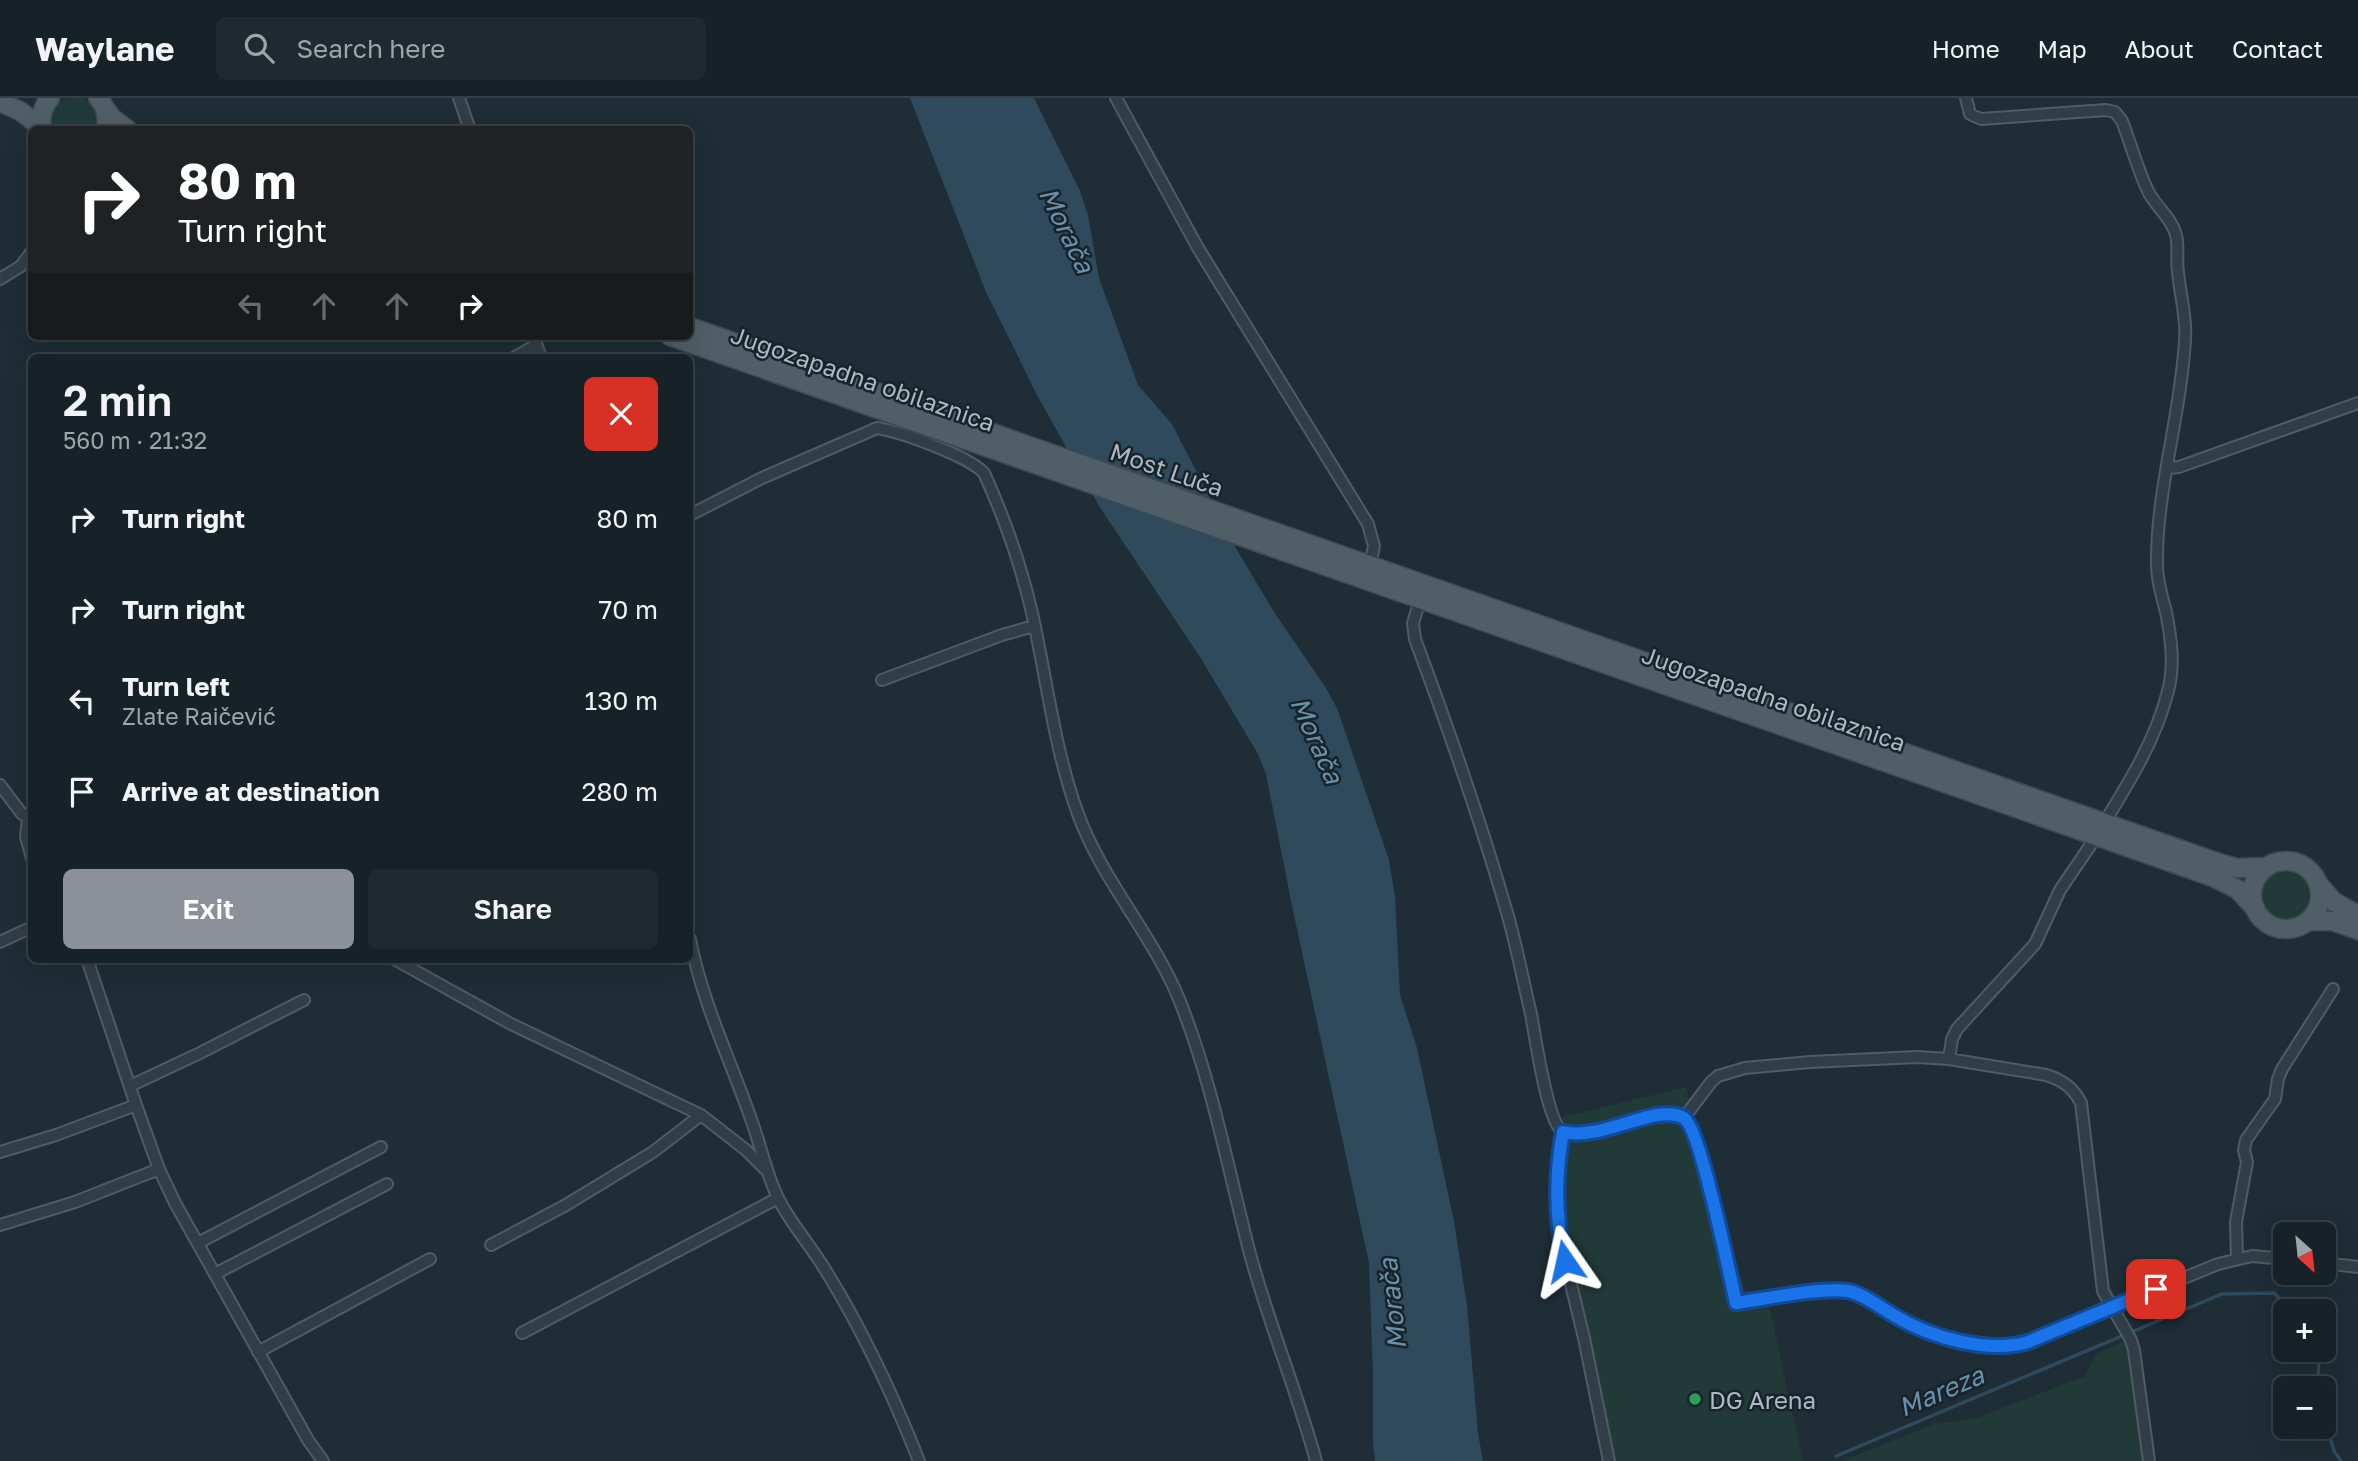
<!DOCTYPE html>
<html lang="en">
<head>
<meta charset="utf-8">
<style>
  :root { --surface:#162228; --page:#1f2a30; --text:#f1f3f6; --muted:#9ea4a8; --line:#353f45; --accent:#8c9099 }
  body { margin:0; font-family:"Golos Text",sans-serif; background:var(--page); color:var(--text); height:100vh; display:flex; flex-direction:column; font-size:26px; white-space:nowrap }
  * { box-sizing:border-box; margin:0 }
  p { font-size:23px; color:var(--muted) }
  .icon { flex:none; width:38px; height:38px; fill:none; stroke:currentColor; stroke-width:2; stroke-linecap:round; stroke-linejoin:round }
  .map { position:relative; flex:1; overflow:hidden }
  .details { position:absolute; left:28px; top:256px; width:665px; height:609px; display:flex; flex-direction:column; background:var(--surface); border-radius:10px; box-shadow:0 7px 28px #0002,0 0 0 2px var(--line) }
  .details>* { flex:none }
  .guide { position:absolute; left:28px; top:28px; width:665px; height:214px; border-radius:10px; box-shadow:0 7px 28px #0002,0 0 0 2px var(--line); background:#202124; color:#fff; overflow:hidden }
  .needle { width:46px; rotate:153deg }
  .buttons { position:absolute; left:2273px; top:1124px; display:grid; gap:14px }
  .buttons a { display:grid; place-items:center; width:63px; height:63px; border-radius:10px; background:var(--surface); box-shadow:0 7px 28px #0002,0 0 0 2px var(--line); font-size:35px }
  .pin { position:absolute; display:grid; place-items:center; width:60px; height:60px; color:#fff; margin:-30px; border-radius:14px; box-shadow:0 4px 10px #0006 }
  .me { position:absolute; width:77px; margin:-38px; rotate:349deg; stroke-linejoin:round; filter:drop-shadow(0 0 5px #0008) }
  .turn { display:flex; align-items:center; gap:24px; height:147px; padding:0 35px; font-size:32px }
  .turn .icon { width:91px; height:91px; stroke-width:2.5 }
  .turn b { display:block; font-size:49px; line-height:60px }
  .lanes { display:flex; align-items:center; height:66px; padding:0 35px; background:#0003; justify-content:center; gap:35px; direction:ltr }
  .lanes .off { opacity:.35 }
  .round { display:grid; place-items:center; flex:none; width:74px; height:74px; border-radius:10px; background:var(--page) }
  .overview { display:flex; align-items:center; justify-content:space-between; height:119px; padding:0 35px }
  h1 { font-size:42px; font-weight:600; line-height:52px }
  .button { display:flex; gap:14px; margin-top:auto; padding:14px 35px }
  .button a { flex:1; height:80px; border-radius:10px; background:var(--accent); color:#fff; font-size:28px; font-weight:600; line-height:80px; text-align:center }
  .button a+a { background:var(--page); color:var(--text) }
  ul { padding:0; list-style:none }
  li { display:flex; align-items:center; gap:21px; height:91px; padding:0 35px }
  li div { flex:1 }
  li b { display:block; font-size:26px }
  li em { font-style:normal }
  header { display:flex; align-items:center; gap:42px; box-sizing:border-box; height:98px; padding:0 35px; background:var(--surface); border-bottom:2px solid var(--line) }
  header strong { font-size:33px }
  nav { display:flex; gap:38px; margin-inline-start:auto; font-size:24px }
  .search { width:490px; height:63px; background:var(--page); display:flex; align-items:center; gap:18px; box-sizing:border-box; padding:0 24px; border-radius:10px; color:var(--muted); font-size:26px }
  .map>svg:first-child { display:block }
  .green { fill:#213a37 }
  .water { fill:#2f4a5d }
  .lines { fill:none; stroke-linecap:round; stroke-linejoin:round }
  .stream { stroke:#2f4a5d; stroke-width:3.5 }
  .street-casing { stroke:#4f5c65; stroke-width:14 }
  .primary-casing { stroke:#3e4a53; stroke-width:21 }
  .street { stroke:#323e47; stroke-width:10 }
  .primary { stroke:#505e67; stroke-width:18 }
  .route-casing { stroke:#114b97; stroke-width:18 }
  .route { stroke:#1a73e8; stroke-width:12 }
  .leisure-dot { fill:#2e9e5b; stroke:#18232b; stroke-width:2.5 }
  .labels { text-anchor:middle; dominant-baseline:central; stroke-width:5; stroke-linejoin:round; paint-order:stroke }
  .street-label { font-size:24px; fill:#acbac4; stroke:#18232b }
  .poi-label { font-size:24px; fill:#acbac4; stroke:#18232b; text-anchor:start }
  .water-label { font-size:26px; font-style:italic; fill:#6b91aa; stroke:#18232b }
</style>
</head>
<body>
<header>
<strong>Waylane</strong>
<div class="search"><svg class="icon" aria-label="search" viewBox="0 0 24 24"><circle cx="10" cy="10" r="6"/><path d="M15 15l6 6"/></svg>Search here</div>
<nav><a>Home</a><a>Map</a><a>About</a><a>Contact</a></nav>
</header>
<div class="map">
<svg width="2358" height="1363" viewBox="0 0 2358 1363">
  <rect width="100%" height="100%" fill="#1e2d36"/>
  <!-- green -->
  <path class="green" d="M 82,0 C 95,6 100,18 95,31 L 53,31 C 44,6 61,0 82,0 Z
    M2261 797a24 24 0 1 1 48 0a24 24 0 1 1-48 0Z
    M 1686,989 L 1745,1193 L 1766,1193 L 1803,1363 L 1615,1363 L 1565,1148 L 1563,1019 Z
    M 2128,1241 L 2144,1363 L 1842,1363 L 1935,1326 L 1976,1320 L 2085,1278 L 2096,1256 Z"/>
  <!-- water -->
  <path class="water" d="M 910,0 L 1034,0 L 1080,93 L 1088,117 L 1099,180 L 1138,287 L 1172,326 L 1233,445 L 1274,514 L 1326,590 L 1337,610 L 1389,762 L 1395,798 L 1400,897 L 1417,950 L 1454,1123 L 1467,1208 L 1478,1335 L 1483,1363 L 1375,1363 L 1373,1345 L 1373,1276 L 1369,1165 L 1292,808 L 1266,676 L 1258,656 L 1200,559 L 1099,408 L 1038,299 L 986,194 Z"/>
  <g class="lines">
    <!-- stream -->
    <path class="stream" d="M 2318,1290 L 2319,1251
      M 2324,1317 L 2334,1353 L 2341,1363
      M 1836,1358 L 2222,1196 L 2274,1195 L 2292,1213"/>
    <!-- street casing -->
    <g class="street-casing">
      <path id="street" d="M 459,0 L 470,32
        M 1116,0 L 1198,150 L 1368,426 L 1374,448 L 1370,467
        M 1966,0 L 1970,16 L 1981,21 L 2106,12 L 2115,14 L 2122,23 C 2131,46 2137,70 2148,93 C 2155,108 2172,120 2176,137 C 2179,148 2176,162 2178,174 C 2180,197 2187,219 2185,242 C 2181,317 2156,392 2157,467 C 2157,484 2162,498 2166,514 C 2171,539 2175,567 2168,593 C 2156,641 2130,683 2104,725
        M 0,181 L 21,168 L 32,153
        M 533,238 L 541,259
        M 515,259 L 536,247
        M 2168,370 L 2179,369 L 2358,305
        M 690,417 L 762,380 L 877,330 C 902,334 968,358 984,375 C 1004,419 1021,467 1032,515 C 1047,582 1054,650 1078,716 C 1102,782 1152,836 1179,901 C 1212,983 1228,1071 1250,1156 C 1269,1226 1297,1293 1316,1363
        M 1420,502 L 1413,525 L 1415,541 C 1449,632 1481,724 1508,818 C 1517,850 1523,883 1531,916 C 1535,937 1547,1023 1562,1033 C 1579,1044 1639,1022 1660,1017 C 1668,1016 1678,1015 1685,1022 C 1701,1035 1730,1177 1736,1205 L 1824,1193 L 1849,1193 L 1932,1237 L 1996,1248 L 2016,1248 L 2028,1244 L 2218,1166 L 2252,1158 L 2286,1161
        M 882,582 L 1002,537 L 1034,528
        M 0,687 L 22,716 L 32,720
        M 28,719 L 26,739 L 32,760
        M 690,841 C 702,904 730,961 751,1021 C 761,1048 766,1076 779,1102 C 792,1127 811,1148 826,1173 C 863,1233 893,1297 919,1363
        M 0,844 L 32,829
        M 87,861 L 136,1007 L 159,1071 L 175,1105 L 308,1342 L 323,1363
        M 394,861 L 509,925 L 701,1017 L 746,1052 L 765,1071
        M 1949,961 L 1952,941 L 1957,931 L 2035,846 L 2060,792 L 2096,739
        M 130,988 L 200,955 L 304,902
        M 1684,1020 L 1711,984 L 1718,978 L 1745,970 L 1810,964 L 1917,959 L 1949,961 L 2046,977 C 2062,982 2073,989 2081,1005 L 2103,1193 L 2131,1242 L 2134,1252 L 2149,1363
        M 1563,1034 L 1558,1059 L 1557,1102 L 1561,1145 L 1584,1240 L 1609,1363
        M 0,1054 L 56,1037 L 136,1007
        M 0,1127 L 75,1104 L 159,1071
        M 198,1145 L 381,1049
        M 491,1147 L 566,1107 L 653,1054 L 701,1017
        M 2237,1160 L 2236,1124 L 2247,1064 L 2244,1052 L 2246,1042 L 2275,1001 L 2278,981 L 2282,971 L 2333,891
        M 2324,1165 L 2358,1169
        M 215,1176 L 387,1086
        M 522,1235 L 778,1100
        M 258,1254 L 430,1161"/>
    </g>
    <!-- primary casing -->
    <g class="primary-casing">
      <path id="primary" d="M 98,0 C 107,9 108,20 106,32
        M 0,4 L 20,13 L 42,30
        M 105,10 L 112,20 L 128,32
        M 42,32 C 40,19 42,9 50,0
        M 690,229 L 2216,764 L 2237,770 L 2266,769
        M 670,238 L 2213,779 L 2237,791 L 2255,810
        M2252 797a34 34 0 1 1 68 0a34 34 0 1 1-68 0Z
        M 2320,788 L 2333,803 L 2358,817
        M 2308,823 L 2333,823 L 2358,832"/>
    </g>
    <!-- street -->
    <use href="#street" class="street"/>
    <!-- primary -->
    <use href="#primary" class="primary"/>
  </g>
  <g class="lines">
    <!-- route casing -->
    <g class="route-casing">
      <path id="route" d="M 1565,1163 C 1555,1120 1555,1077 1563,1034 C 1591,1041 1629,1022 1657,1017 C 1665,1016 1676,1015 1684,1020 C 1700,1030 1730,1178 1736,1205 C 1767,1201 1818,1189 1848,1193 C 1864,1196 1881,1210 1895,1218 C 1930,1239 1987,1256 2028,1244 L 2156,1191"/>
    </g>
    <!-- route -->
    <use href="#route" class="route"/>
  </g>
  <!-- markers -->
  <circle class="leisure-dot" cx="1695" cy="1301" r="7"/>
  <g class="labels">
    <!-- street labels -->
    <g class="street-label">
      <text transform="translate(863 280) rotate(19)">Jugozapadna obilaznica</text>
      <text transform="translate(1167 371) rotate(19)">Most Luča</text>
      <text transform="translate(1774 600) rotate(19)">Jugozapadna obilaznica</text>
    </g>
    <!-- poi labels -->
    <g class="poi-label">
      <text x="1709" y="1301">DG Arena</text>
    </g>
    <!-- water labels -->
    <g class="water-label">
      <text transform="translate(1067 132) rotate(64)">Morača</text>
      <text transform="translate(1317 642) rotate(66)">Morača</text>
      <text transform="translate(1392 1206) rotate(-96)">Morača</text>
      <text transform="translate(1941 1293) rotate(-23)">Mareza</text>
    </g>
  </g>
</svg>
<div class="buttons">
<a><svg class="needle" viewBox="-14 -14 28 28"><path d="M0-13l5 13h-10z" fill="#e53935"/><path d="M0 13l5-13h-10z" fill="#9ea4a8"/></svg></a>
<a>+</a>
<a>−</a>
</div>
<div class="pin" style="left:2156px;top:1191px;background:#d93025"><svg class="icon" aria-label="arrive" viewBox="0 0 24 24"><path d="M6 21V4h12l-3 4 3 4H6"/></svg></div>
<svg class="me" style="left:1565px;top:1163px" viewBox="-20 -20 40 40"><path d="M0-17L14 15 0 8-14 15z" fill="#1a73e8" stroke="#fff" stroke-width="4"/></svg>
<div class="guide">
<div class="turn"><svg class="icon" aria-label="right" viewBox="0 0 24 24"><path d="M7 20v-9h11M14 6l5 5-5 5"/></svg><div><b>80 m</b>Turn right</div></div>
<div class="lanes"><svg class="icon off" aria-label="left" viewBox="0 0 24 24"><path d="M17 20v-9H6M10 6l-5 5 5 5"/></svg><svg class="icon off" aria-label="ahead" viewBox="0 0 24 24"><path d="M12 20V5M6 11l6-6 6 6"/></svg><svg class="icon off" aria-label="ahead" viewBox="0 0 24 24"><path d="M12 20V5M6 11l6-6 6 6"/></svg><svg class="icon" aria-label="right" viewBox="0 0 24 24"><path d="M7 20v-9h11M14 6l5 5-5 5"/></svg></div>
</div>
<section class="details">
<div class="overview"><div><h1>2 min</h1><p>560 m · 21:32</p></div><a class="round" style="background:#d93025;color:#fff"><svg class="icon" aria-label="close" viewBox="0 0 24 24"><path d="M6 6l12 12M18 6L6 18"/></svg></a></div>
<ul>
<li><svg class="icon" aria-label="right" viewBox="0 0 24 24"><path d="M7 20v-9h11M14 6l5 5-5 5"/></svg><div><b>Turn right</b></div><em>80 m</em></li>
<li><svg class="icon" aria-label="right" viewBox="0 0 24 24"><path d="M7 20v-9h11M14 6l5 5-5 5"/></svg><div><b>Turn right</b></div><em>70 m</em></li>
<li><svg class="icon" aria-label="left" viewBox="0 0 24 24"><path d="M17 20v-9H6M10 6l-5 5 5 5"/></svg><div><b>Turn left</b><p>Zlate Raičević</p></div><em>130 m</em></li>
<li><svg class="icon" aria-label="arrive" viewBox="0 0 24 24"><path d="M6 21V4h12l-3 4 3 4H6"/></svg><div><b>Arrive at destination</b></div><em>280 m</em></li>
</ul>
<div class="button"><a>Exit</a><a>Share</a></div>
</section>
</div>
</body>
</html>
